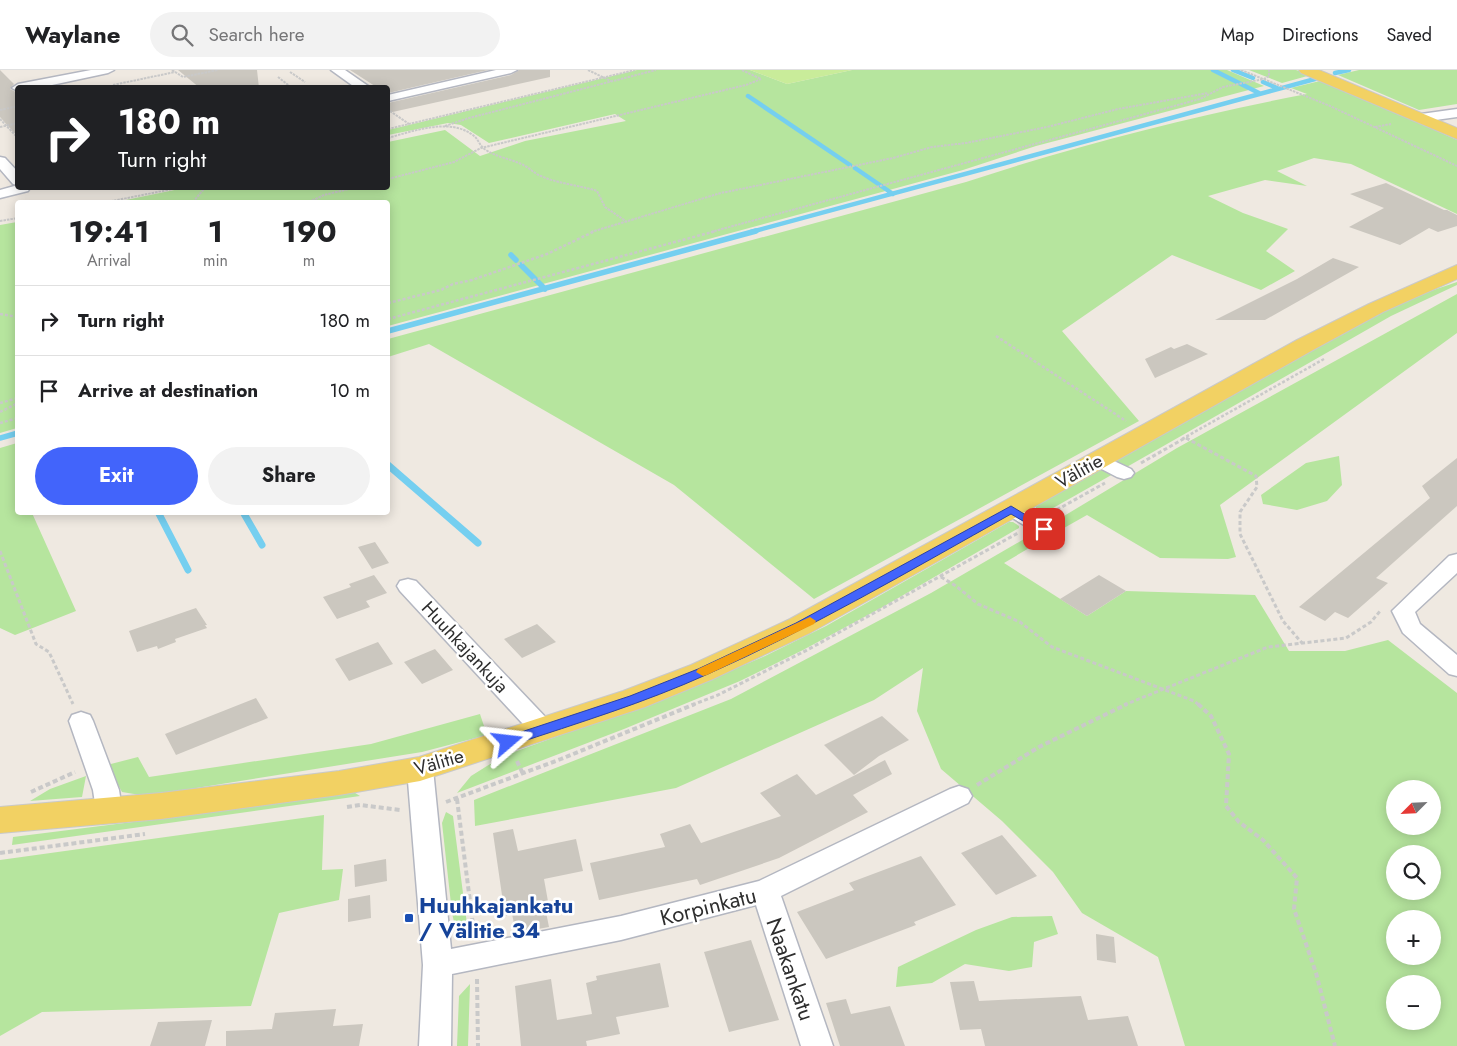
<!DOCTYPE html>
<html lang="en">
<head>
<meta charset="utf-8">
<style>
  :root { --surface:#fff; --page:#f2f2f2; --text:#202124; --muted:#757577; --line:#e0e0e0; --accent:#4264fb }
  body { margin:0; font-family:Jost,sans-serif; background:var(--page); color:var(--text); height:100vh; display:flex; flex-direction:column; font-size:19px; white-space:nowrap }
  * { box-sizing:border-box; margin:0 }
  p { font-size:16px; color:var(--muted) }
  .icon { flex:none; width:28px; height:28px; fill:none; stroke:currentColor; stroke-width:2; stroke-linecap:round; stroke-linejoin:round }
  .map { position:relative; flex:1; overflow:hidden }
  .side { position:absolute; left:15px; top:130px; width:375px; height:315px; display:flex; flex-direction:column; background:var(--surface); border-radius:5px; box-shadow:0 2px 12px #0003 }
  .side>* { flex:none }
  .top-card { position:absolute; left:15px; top:15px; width:375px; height:105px; border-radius:5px; box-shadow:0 2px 12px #0003; background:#202124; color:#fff; overflow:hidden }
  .needle { width:32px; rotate:246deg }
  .controls { position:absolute; left:1386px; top:710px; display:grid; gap:10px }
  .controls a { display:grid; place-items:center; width:55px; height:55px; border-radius:50%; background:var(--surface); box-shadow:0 2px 12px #0003; font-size:25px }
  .pin { position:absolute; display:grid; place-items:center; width:42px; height:42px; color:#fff; margin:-21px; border-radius:10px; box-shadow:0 2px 8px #0006 }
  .me { position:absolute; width:55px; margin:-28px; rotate:73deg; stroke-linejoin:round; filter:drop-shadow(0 0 4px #0008) }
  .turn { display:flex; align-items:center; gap:18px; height:105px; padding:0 20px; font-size:22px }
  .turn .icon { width:65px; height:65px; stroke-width:2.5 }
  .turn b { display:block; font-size:35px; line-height:42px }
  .eta { display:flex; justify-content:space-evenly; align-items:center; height:85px; text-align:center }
  .eta b { font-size:30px; font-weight:700; line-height:35px }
  .cta { display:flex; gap:10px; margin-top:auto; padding:10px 20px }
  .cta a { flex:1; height:58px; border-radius:30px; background:var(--accent); color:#fff; font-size:20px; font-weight:700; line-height:58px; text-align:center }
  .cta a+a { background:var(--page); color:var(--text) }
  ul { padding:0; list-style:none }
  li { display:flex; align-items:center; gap:15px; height:70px; padding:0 20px; border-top:1px solid var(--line) }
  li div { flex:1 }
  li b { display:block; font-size:19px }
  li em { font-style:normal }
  header { display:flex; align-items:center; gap:30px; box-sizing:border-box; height:70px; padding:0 25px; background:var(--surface); border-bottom:1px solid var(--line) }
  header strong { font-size:24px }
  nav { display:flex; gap:28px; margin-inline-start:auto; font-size:18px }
  .search { width:350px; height:45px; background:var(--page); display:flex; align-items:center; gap:12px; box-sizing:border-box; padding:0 18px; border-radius:28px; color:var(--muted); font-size:19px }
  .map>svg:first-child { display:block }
  .green { fill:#b6e59e; fill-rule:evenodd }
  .pitch { fill:#c9ec9a }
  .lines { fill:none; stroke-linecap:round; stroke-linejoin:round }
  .stream-far2 { stroke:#75cff0; stroke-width:4.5 }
  .stream-far1 { stroke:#75cff0; stroke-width:5.5 }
  .stream { stroke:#75cff0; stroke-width:7 }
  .building { fill:#cbc7bf }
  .minor-casing { stroke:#b4b7c1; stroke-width:3 }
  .major-casing { stroke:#c9c9c9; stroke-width:2 }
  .path-far3 { stroke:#c9c9c9; stroke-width:2; stroke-dasharray:2.5 1; stroke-linecap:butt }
  .path-far2 { stroke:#c9c9c9; stroke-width:2.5; stroke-dasharray:3 2; stroke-linecap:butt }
  .path-far1 { stroke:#c9c9c9; stroke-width:3; stroke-dasharray:4 2.5; stroke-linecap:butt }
  .path { stroke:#c9c9c9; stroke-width:4; stroke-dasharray:5 3; stroke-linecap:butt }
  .minor { fill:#fff; fill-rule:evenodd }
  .major { fill:#f2d163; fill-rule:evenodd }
  .route { fill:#4264fb; stroke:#2b41a3 }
  .slow { fill:#f59e0b }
  .transit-dot { fill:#1a4fb4; stroke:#fff; stroke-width:2 }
  .labels { text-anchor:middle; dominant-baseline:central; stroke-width:5; stroke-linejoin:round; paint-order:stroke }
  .street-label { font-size:19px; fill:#2e2e2e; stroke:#fff }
  .near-transit-label { font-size:22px; font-weight:bold; fill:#164399; stroke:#fff; text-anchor:start }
  .near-street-label { font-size:22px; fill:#2e2e2e; stroke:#fff }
</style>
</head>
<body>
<header>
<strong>Waylane</strong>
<div class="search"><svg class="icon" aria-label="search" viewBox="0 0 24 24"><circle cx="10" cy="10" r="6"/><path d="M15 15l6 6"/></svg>Search here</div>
<nav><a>Map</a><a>Directions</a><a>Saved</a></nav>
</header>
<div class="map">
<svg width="1457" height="976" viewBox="0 0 1457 976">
  <rect width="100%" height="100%" fill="#efe9e1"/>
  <!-- green -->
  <path class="green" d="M 637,0 L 750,0 L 787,14 L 852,0 L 1227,0 L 1264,16 L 1036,76 L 963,100 L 388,256 L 388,132 L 116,132 L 184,118 L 388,118 L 388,72 L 445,60 L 480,86 L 525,71 L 626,51 L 615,44 L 489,73 L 461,55 L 448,53 L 388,65 L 388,60 Z
    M 1249,0 L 1296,0 L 1311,5 L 1282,13 Z
    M 1359,0 L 1457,0 L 1457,34 L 1419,40 L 1338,5 Z
    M 1324,10 L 1457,70 L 1457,144 L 1351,94 L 1314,88 L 1277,101 L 1307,116 L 1265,110 L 1208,126 L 1243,143 L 1288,159 L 1266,181 L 1295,201 L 1261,220 L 1172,185 L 1062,261 L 1139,351 L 814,529 L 674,415 L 429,274 L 388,287 L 388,269 L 966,112 C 1078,75 1192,46 1307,24 L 1291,18 Z
    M 17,152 L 17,358 L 0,363 L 0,155 Z
    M 1457,212 L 1457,215 L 1391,246 L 1125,398 L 1117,395 L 1116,391 L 1368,249 L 1419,225 Z
    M 1457,224 L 1457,263 L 1220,435 L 1236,487 L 1228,489 L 1160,488 L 1087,445 L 1064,458 L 1054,452 L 1177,378 Z
    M 17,373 L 18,442 L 32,443 L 76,541 L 15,565 L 0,558 L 0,378 Z
    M 1339,386 L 1342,415 L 1327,431 L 1297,440 L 1263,434 L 1261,425 L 1306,393 Z
    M 1100,399 L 1115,403 L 1046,442 L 1036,438 L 1036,436 Z
    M 1009,452 L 1013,452 L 1019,456 L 1019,458 L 881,538 L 803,580 L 740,611 L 624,659 L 457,723 L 471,706 L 503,686 L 690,618 L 765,586 L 826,556 Z
    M 1031,465 L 1041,471 L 1004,493 L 1087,546 L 1126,521 L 1255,525 L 1289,581 L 1345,581 L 1388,570 L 1457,623 L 1457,976 L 1185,976 L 1158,887 L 1082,843 L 1053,802 L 1002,751 L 941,699 L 917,641 L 923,598 L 874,630 L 676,718 L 475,756 L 474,730 L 731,629 L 931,523 ZM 1395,719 L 1432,719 L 1432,756 L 1395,756 ZM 1395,784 L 1432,784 L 1432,821 L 1395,821 ZM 1395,849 L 1432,849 L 1432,886 L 1395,886 ZM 1395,914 L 1432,914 L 1432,951 L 1395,951 Z
    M 480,644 L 487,665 L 422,682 L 146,726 L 122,722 L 107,695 L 138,687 L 149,707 L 371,674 Z
    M 86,706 L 82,727 L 30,731 L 50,719 Z
    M 352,721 L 360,726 L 12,775 L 13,767 L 259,736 Z
    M 446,742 L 453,746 L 467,854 L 465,864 L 454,852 L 452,843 L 442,753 Z
    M 324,745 L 322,800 L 343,799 L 339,830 L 279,843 L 251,936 L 42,942 L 0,966 L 0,790 Z
    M 1052,846 L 1058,864 L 1034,872 L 1032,897 L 1009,901 L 965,894 L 932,913 L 896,917 L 898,897 L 976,860 L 1012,847 Z
    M 470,914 L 468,976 L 457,976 L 459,926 Z"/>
  <!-- pitch -->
  <path class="pitch" d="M 750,0 L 852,0 L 787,14 Z"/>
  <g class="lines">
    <!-- stream-far2 -->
    <path class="stream-far2" d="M 1213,0 L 1259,23
      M 1233,0 L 1253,8
      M 1335,3 L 1349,0
      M 1263,12 L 1277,18
      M 748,26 L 850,95
      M 855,98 L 893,124
      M 751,162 L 1315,9"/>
    <!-- stream-far1 -->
    <path class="stream-far1" d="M 511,185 L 516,190
      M 521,195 L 545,219
      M 388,261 L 756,161
      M 0,368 L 18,363"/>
    <!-- stream -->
    <path class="stream" d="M 388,395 L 478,473
      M 158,442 L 188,500
      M 243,442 L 262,475"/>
  </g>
  <!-- building -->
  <path class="building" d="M 0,0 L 14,14 L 10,19 L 18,23 L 18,67 L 0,47 Z
    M 178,0 L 257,0 L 259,18 L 200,18 Z
    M 350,0 L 488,0 L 388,23 L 388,18 L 378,18 Z
    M 519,0 L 550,0 L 550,7 L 388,43 L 388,33 L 511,5 Z
    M 1386,113 L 1444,140 L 1447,140 L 1457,145 L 1457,156 L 1438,162 L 1429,158 L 1400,175 L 1349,157 L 1384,138 L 1350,124 Z
    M 1333,188 L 1359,197 L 1265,250 L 1215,250 L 1297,209 Z
    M 1187,274 L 1208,284 L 1155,308 L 1145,289 L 1171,277 L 1174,279 Z
    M 1457,388 L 1457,436 L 1376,508 L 1388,513 L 1348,548 L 1335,542 L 1325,551 L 1299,537 L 1430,428 L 1422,416 Z
    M 375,472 L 389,493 L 372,499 L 358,477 Z
    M 374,505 L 387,523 L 366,531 L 370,537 L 337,549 L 323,527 L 351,517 L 349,514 Z
    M 1099,505 L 1126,521 L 1087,546 L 1060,529 Z
    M 196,538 L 207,555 L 205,555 L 207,558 L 175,569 L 176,572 L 158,579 L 157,576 L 137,582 L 129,561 Z
    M 537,554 L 556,572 L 522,588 L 504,569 Z
    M 378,572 L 393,594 L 349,611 L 335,589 Z
    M 435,579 L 453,600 L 422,614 L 404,592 Z
    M 256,628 L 268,648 L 176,685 L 165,664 Z
    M 882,646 L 909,670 L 879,686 L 854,705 L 824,675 Z
    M 885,690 L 892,704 L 853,725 L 868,742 L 779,788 L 700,815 L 697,809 L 599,830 L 590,793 L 665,777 L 660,764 L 690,754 L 701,773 L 781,746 L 760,723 L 797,704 L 816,725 Z
    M 513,759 L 518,781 L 576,769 L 583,801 L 544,809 L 549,837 L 545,837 L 549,857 L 516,863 L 512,844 L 505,846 L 493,763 Z
    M 1002,765 L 1037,806 L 996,825 L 961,783 Z
    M 921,786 L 956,835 L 914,852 L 916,855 L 826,889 L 797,842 L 854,820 L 849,813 Z
    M 386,789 L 387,811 L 355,817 L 354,795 Z
    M 370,825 L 371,848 L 348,852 L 348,829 Z
    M 1096,864 L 1114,867 L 1116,893 L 1097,890 Z
    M 751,870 L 779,950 L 729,962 L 704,882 Z
    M 660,893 L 669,937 L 616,947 L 620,964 L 586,971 L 587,976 L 521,976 L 515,916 L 551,909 L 557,950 L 592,944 L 586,913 L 597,910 L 596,906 Z
    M 974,911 L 979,931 L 1081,926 L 1088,950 L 1128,946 L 1138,976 L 985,976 L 981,959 L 960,960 L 950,912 Z
    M 846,929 L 851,944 L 890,936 L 905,976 L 840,976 L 826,933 Z
    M 336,939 L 333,956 L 363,954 L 359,976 L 226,976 L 226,961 L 272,959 L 275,943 Z
    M 212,950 L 205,976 L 150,976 L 158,952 Z"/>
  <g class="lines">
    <!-- minor casing -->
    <g class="minor-casing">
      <path id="minor" d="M 91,0 L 114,0 L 108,3 L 38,18 L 18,18 L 18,21 L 12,18 L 18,14 Z
        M 331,0 L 345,0 L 371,18 L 356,18 Z
        M 496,0 L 517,0 L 511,3 L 388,31 L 388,25 Z
        M 1457,39 L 1457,47 L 1421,52 L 1415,48 L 1421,44 Z
        M 0,87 L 5,88 L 18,102 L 18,115 L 13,114 L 0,99 Z
        M 18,115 L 18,118 L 30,118 L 28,121 L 0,128 L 0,120 Z
        M 1099,384 L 1131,399 L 1134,403 L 1131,407 L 1124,409 L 1117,407 L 1092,394 L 1089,390 L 1092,386 Z
        M 1011,433 L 1018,435 L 1060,460 L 1063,464 L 1060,468 L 1053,470 L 1046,468 L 1004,443 L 1001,439 L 1004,435 Z
        M 1457,484 L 1457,503 L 1415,542 L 1420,554 L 1457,585 L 1457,606 L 1449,604 L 1403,563 L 1392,541 L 1449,486 Z
        M 408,509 L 416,511 L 552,654 L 555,660 L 552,666 L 543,669 L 534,666 L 400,521 L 397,516 L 400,511 Z
        M 81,642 L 90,645 L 93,651 L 119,720 L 122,740 L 118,747 L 109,750 L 100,747 L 96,740 L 93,720 L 69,651 L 72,645 Z
        M 420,690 L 429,692 L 433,699 L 451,879 L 621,846 L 759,811 L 950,719 L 959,716 L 968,719 L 972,726 L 968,733 L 781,826 L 833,976 L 801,976 L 756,835 L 621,870 L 452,904 L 451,976 L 419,976 L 423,895 L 407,699 L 411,692 Z"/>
    </g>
    <!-- major casing -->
    <g class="major-casing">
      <path id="major" d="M 1299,0 L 1319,0 L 1457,58 L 1457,69 L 1301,3 Z
        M 1457,195 L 1457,209 L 1383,242 L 1313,280 L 810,563 L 713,609 L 645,637 L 420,711 L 339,725 L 161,749 L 0,763 L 0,737 L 161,723 L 339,701 L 419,687 L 623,621 L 691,595 L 790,549 L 1297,270 L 1369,234 Z"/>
    </g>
    <!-- path-far3 -->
    <path class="path-far3" d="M 172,0 L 183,7 L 218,0
      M 588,0 L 611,11
      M 742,0 L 761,9
      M 1241,0 L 1330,36 L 1457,96
      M 290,2 L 305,12
      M 278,7 L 292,18
      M 113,15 L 175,2
      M 0,40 L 18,36
      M 390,41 L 409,54
      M 0,49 L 18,68
      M 445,56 L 469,48 L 656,0
      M 0,57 L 18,53
      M 1375,57 L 1391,54
      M 388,59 L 635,0
      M 388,68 C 413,61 451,47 474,66 C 479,70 480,77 486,80 C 498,88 513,89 525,96 C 531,99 535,104 541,106 C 559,114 579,115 597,121 L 605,137 L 627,152
      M 388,109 L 454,92 L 481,78 L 746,15 L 761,9
      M 107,132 L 178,118
      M 193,132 L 203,120 L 202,118
      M 309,132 L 324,125 L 353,118
      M 0,151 L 18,148
      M 591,162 L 721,123 L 893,88 L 932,77 L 966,73 L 1047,57 L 1118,39 L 1208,23
      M 711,162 L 1200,29 L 1223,17 L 1264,9 L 1269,6 L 1269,0"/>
    <!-- path-far2 -->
    <path class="path-far2" d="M 388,233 L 441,220 L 453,214 L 472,210 L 547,184 L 595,161
      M 0,244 L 18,247
      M 388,249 L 716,161
      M 996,266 L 1126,351
      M 0,333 L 18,328
      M 0,342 L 18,333
      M 0,353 L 18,348
      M 1186,368 L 1189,369
      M 1182,369 L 1324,289"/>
    <!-- path-far1 -->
    <path class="path-far1" d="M 1186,368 L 1256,406 L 1257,417 L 1240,442 L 1240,464 L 1283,551 L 1302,573
      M 1141,393 L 1185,368
      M 1051,443 L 1105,413
      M 0,481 L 36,574 L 49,582 L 73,634
      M 941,507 L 956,516 L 978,534 L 1020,552 L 1052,577 L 1194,631 L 1199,635
      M 692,635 L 718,625 L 809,579 L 1018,463
      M 1124,635 L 1268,577 L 1346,568 L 1371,552 L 1381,540"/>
    <!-- path -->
    <path class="path" d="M 1198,634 L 1211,646 L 1229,684 L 1226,736 L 1239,752 L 1263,770 L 1297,808 L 1294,839 L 1316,903 L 1335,976
      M 517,691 L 523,704
      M 977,715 L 1039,677 L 1127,634
      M 31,722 L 75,702
      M 457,729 L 474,863
      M 446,732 L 561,689 L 695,634
      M 347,737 L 360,735 L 400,740
      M 0,783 L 145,764
      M 477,909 L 478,976"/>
    <!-- minor -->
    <use href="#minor" class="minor"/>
    <!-- major -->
    <use href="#major" class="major"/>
  </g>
  <!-- route -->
  <path class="route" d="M 1011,436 L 1049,459 L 1044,462 L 1040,461 L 1011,444 C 911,500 812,558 708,604 C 644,633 578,653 512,675 L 503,675 L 501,672 L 503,668 L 630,626 L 698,599 L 796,553 Z"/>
  <!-- slow -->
  <path class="slow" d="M 810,547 L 816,551 L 814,554 L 707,605 L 703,606 L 696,602 L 698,599 Z"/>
  <!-- markers -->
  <rect class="transit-dot" x="404" y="843" width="10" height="10" rx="2.5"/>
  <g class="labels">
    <!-- street labels -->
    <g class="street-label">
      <text transform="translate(1079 401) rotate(-29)">Välitie</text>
      <text transform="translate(465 577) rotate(47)">Huuhkajankuja</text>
      <text transform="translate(439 692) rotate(-16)">Välitie</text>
    </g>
    <!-- near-transit labels -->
    <g class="near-transit-label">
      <text x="419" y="835">Huuhkajankatu<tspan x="419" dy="25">/ Välitie 34</tspan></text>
    </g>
    <!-- near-street labels -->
    <g class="near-street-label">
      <text transform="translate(708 836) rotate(-14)">Korpinkatu</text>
      <text transform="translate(791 899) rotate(71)">Naakankatu</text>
    </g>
  </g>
</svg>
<div class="controls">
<a><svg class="needle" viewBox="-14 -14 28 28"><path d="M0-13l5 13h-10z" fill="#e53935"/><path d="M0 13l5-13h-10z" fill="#757577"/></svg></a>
<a><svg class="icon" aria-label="search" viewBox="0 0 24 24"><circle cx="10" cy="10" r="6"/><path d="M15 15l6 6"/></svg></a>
<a>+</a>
<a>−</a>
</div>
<div class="pin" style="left:1044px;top:459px;background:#d93025"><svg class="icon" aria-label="arrive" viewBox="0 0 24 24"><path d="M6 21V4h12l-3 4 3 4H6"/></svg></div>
<svg class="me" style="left:508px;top:672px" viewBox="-20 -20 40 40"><path d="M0-17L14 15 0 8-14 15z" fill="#4264fb" stroke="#fff" stroke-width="4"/></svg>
<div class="top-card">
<div class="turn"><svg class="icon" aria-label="right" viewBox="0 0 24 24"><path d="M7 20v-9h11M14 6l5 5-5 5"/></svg><div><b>180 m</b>Turn right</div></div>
</div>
<section class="side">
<div class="eta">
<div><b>19:41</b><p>Arrival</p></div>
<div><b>1</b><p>min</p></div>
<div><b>190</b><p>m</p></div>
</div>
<ul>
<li><svg class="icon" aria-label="right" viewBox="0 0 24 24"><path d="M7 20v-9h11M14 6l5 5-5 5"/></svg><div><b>Turn right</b></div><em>180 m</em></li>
<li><svg class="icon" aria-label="arrive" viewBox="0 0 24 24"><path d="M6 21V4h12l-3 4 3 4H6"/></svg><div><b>Arrive at destination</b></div><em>10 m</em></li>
</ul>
<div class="cta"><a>Exit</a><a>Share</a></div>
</section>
</div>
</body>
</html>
